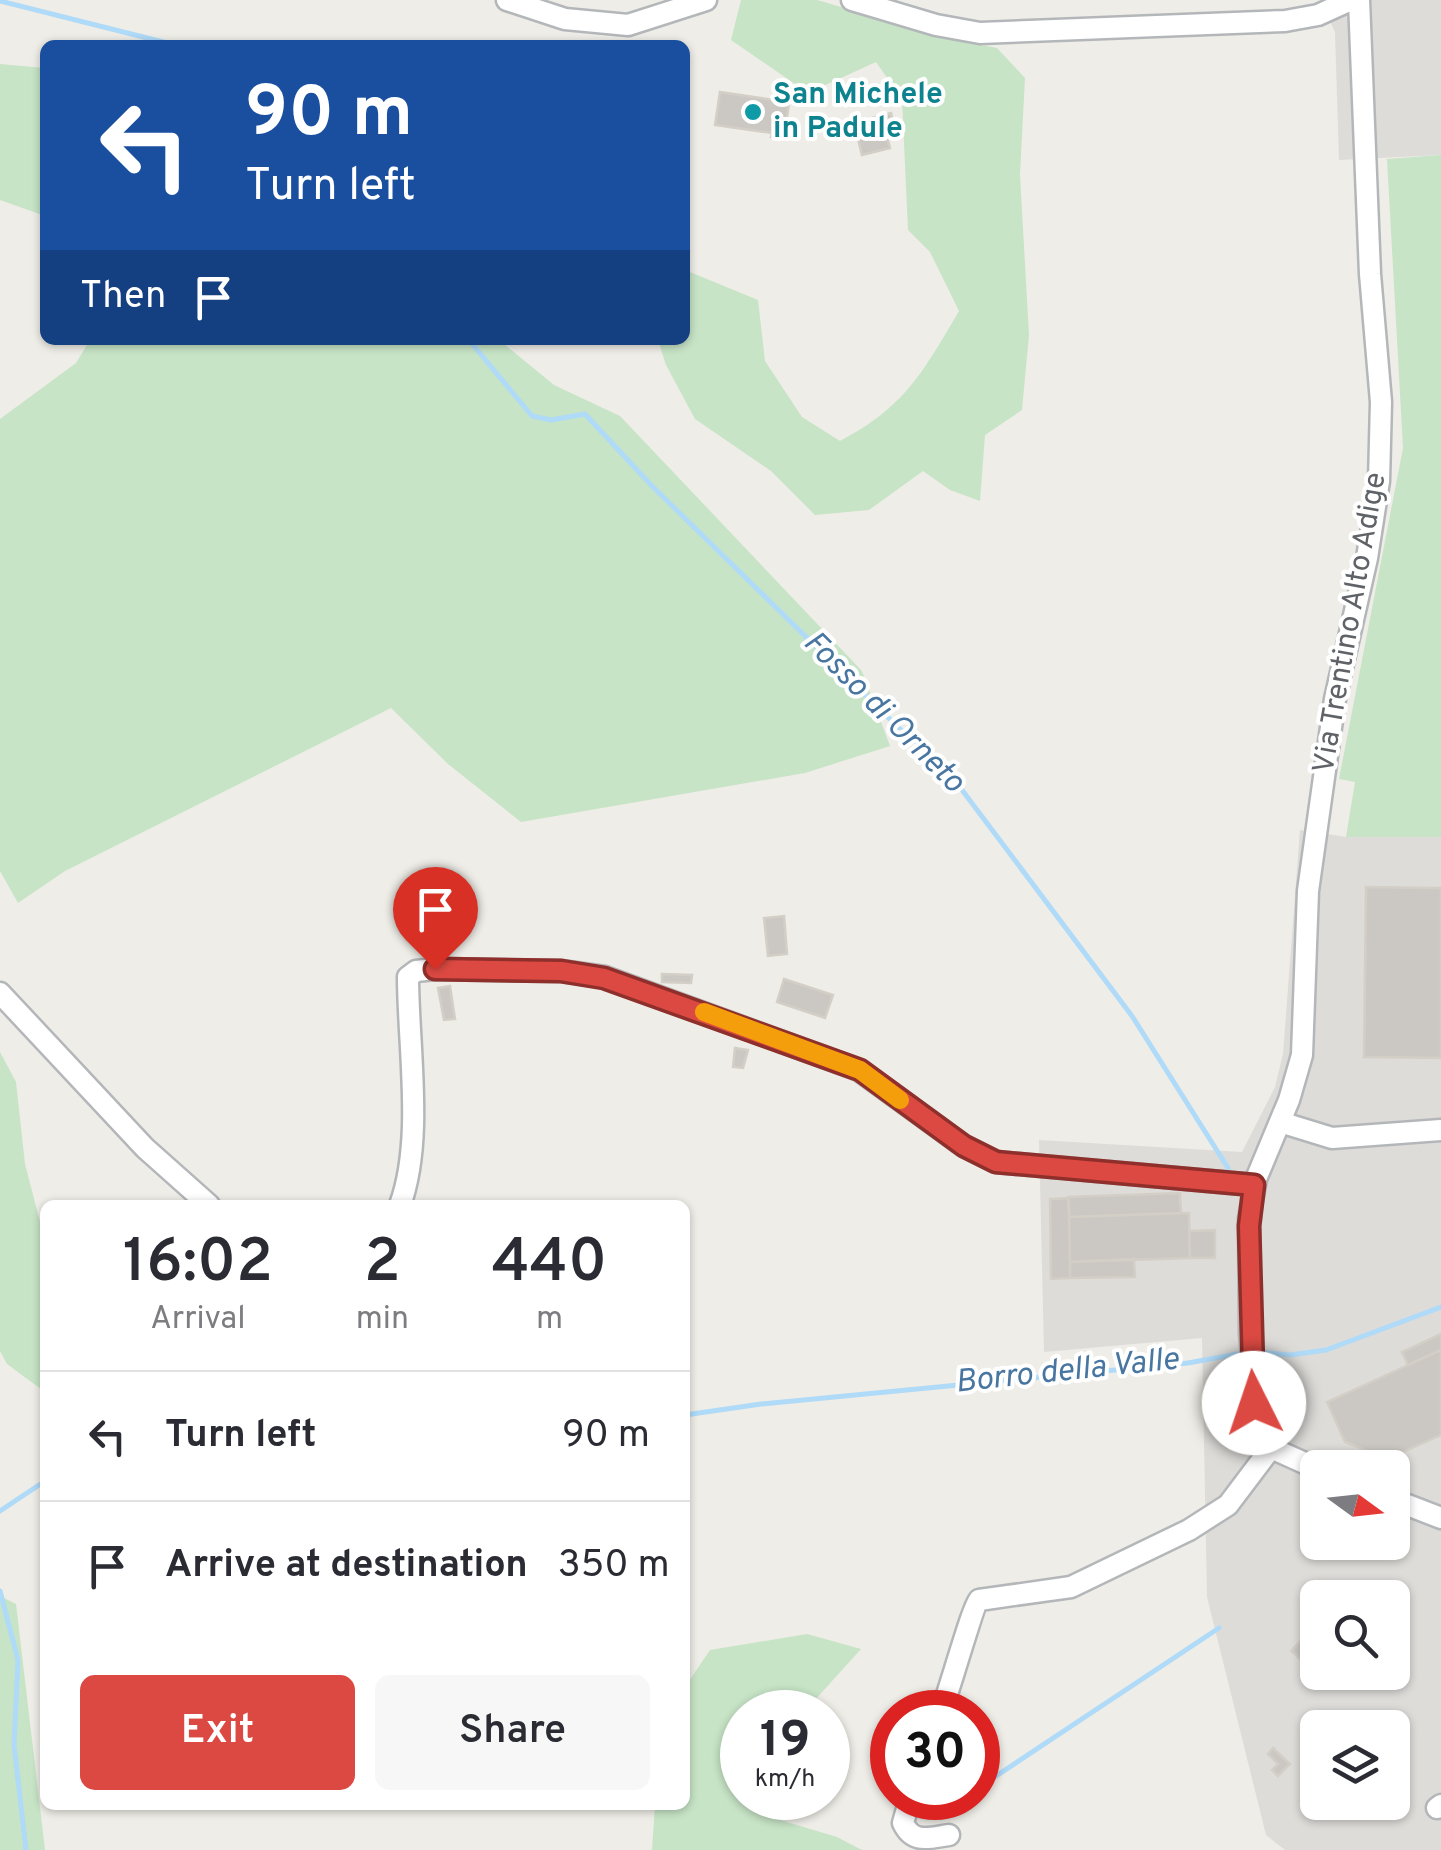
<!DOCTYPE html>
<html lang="en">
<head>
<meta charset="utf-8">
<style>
  :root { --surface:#fff; --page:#f7f7f7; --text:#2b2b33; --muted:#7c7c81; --line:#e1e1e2; --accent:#db4942 }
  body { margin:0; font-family:Overpass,sans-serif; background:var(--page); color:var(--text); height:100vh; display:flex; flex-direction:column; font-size:38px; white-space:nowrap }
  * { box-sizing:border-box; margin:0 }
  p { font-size:32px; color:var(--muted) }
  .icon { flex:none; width:55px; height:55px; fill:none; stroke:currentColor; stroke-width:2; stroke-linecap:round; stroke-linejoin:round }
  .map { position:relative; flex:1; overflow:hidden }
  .drawer { position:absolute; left:40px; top:1200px; width:650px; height:610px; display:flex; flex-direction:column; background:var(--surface); border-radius:15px; box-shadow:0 2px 8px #0004 }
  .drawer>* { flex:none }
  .guide { position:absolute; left:40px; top:40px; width:650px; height:305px; border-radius:15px; box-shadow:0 2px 8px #0004; background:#1a4fa0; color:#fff; overflow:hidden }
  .needle { width:65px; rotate:105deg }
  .fabs { position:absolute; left:1300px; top:1450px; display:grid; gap:20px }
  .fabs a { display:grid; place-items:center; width:110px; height:110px; border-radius:15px; background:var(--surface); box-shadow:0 2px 8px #0004; font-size:50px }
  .speed { position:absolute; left:720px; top:1690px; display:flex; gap:20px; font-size:50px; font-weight:700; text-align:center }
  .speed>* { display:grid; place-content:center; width:130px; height:130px; border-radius:50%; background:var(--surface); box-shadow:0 2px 8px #0004; line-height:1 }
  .speed small { font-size:25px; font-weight:400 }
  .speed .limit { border:15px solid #d22; background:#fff; color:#111 }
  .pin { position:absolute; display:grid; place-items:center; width:85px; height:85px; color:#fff; margin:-102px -42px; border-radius:50% 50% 50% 0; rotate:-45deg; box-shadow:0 0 10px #0007 }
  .pin .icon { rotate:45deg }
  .me { position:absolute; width:110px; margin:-55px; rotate:356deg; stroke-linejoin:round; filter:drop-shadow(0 0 8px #0008) }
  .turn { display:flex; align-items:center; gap:35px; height:210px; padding:0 40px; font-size:45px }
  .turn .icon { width:130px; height:130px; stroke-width:2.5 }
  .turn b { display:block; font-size:70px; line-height:85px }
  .then { display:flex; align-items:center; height:95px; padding:0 40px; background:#0003; gap:20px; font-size:38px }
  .eta { display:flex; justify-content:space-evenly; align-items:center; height:170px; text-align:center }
  .eta b { font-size:60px; font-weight:600; line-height:70px }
  .action { display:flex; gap:20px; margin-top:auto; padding:20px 40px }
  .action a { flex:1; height:115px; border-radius:15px; background:var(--accent); color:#fff; font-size:40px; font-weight:600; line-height:115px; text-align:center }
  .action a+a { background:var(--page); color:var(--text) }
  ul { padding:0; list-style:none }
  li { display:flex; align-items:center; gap:30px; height:130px; padding:0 40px; border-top:2px solid var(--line) }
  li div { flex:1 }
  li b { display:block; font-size:38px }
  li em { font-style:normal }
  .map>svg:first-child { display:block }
  .industrial { fill:#dedcd9; fill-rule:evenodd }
  .green { fill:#c7e4c6 }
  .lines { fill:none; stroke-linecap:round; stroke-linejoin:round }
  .stream { stroke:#afdaf8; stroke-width:5 }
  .building { fill:#cbc8c4; stroke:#d4cfc6; stroke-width:2.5 }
  .minor-casing { stroke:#b4b7ba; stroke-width:25 }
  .minor { stroke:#fff; stroke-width:20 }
  .route-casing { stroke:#8e2f2b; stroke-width:25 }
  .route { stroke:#db4942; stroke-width:18 }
  .slow { stroke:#f59e0b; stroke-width:18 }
  .culture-dot { fill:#0f9aa8; stroke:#fff; stroke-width:4 }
  .labels { text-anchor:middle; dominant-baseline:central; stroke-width:8; stroke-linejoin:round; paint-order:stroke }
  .culture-label { font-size:30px; font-weight:bold; fill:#0d838f; stroke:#fff; text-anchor:start }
  .street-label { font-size:30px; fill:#5f6266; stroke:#fff }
  .water-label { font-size:32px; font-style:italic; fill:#4876a1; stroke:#fff }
</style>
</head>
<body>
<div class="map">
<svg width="1441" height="1850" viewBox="0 0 1441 1850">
  <rect width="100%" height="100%" fill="#efede7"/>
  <!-- industrial -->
  <path class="industrial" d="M 1320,0 L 1441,0 L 1441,155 L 1339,160 L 1335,32 Z
    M 1300,830 L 1346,837 L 1441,837 L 1441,1850 L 1285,1850 L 1266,1835 L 1207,1597 L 1202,1338 L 1044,1352 L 1039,1140 L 1242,1152 L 1275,1087 L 1283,1054 ZM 1318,1468 L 1392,1468 L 1392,1542 L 1318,1542 ZM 1318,1598 L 1392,1598 L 1392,1672 L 1318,1672 ZM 1318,1728 L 1392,1728 L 1392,1802 L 1318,1802 Z"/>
  <!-- green -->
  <path class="green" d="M 741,0 L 817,0 L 955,40 L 997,48 L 1025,78 L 1020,175 L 1029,335 L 1022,410 L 985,435 L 980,501 L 950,490 L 923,471 L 869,510 L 815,515 L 771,471 L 695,419 L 666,365 L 658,340 L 685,340 L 685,270 L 758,300 L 765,361 L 802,417 L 840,441 C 905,407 923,372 959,311 L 930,252 L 908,230 L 902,99 L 876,62 L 808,93 L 731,40 Z
    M 0,64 L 45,68 L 45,216 L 0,200 Z
    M 1441,155 L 1441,837 L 1346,837 L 1355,782 L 1339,779 L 1403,448 L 1387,159 Z
    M 90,340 L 499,340 L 554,385 L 620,416 L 862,671 L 890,746 L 805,773 L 521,822 L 448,764 L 391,708 L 65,871 L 18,903 L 0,871 L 0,419 L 76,363 Z
    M 0,1052 L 16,1082 L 25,1164 L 45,1241 L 45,1392 L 7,1364 L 0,1351 Z
    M 0,1596 L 16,1604 L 45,1850 L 0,1850 Z
    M 807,1634 L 861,1649 L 804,1712 L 742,1712 L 742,1798 L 776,1798 L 770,1817 L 837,1837 L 862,1850 L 652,1850 L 655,1805 L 685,1805 L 685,1687 L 710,1650 Z"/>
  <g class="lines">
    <!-- stream -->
    <path class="stream" d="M 0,1 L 175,45
      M 469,340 L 532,416 L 551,420 L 585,414 L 652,486 L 902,731 L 938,758 L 1132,1016 L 1228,1168
      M 1259,1352 L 1290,1355 L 1326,1350 L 1441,1307
      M 685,1415 L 761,1404 L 1188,1363 L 1248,1352
      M 0,1511 L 45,1481
      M 0,1591 L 18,1660 L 14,1745 L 26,1850
      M 978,1788 L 1219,1628
      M 936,1816 L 963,1798"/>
  </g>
  <!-- building -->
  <path class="building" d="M 720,92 L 774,100 L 775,94 L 790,96 L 784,139 L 771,137 L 772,133 L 715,125 Z
    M 891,113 L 895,130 L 886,133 L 890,148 L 862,155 L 854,123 Z
    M 1366,887 L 1441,888 L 1441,1058 L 1364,1057 Z
    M 784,916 L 787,954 L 768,956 L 764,918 Z
    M 662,974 L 692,975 L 691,983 L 662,982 Z
    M 784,979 L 833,995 L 825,1018 L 777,1002 Z
    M 450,986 L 455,1019 L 444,1020 L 438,988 Z
    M 735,1048 L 748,1050 L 743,1068 L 733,1067 Z
    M 1180,1193 L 1181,1213 L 1069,1217 L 1068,1197 Z
    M 1069,1198 L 1070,1278 L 1051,1279 L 1050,1199 Z
    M 1189,1213 L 1190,1258 L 1070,1262 L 1069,1217 Z
    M 1215,1230 L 1215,1258 L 1190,1258 L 1189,1231 Z
    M 1134,1259 L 1135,1277 L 1070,1278 L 1070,1262 Z
    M 1441,1334 L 1441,1350 L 1408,1365 L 1402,1352 Z
    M 1441,1350 L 1441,1435 L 1388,1459 L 1345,1442 L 1327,1402 Z
    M 1315,1625 L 1318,1640 L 1300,1659 L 1291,1651 Z
    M 1273,1748 L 1290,1764 L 1278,1776 L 1272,1770 L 1278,1764 L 1268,1754 Z"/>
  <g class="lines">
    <!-- minor casing -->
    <g class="minor-casing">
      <path id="minor" d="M 507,0 L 565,19 L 628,25 L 706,0
        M 852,0 L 936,25 L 980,33 L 1285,21 L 1318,15 L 1351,0
        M 0,993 L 145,1148 L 209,1205
        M 1280,1122 L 1332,1138 L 1441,1130
        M 400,1205 C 424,1140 408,1046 408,977 L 416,971 L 435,969 L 561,971 L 605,977 L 859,1070 L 964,1146 L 996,1162 L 1254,1185
        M 1318,1469 L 1271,1448 L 1258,1423 L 1250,1334 L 1249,1218 L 1256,1179 L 1289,1100 L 1302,1055 L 1308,891 L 1335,699 L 1367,558 L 1379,481 L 1381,402 L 1370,274 L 1359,0
        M 1392,1499 L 1441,1518
        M 941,1712 C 948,1695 973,1605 979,1600 L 1071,1587 L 1189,1530 L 1228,1505 L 1271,1448
        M 910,1798 L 903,1823 C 913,1844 928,1838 949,1835
        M 1437,1808 L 1441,1805"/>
    </g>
    <!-- minor -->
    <use href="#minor" class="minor"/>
  </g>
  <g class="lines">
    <!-- route casing -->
    <g class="route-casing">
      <path id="route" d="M 435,969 L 561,971 L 604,978 L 860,1070 L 964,1146 L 996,1162 L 1254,1185 L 1249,1226 L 1254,1403"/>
    </g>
    <!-- route -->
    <use href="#route" class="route"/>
    <!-- slow -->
    <path class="slow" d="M 704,1012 L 860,1070 L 900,1100"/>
  </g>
  <!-- markers -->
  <circle class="culture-dot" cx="753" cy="112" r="10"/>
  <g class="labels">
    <!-- culture labels -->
    <g class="culture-label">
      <text x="773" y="95">San Michele<tspan x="773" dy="34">in Padule</tspan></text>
    </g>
    <!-- street labels -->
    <g class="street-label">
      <text transform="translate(1351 623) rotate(-80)">Via Trentino Alto Adige</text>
    </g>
    <!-- water labels -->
    <g class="water-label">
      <text transform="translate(883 713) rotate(45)">Fosso di Orneto</text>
      <text transform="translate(1067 1372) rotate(-6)">Borro della Valle</text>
    </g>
  </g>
</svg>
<div class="fabs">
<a><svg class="needle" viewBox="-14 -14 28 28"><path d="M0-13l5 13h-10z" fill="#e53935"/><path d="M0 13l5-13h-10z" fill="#7c7c81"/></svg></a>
<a><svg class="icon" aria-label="search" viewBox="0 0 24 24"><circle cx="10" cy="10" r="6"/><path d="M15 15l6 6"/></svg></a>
<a><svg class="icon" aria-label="layers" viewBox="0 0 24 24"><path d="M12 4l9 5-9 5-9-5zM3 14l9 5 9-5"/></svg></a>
</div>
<div class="speed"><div>19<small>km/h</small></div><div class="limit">30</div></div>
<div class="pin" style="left:435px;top:969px;background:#d93025"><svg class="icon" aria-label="arrive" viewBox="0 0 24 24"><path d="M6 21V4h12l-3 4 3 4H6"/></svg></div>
<svg class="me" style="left:1254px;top:1403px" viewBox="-20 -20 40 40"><circle r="19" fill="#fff"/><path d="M0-13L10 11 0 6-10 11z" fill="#db4942"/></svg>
<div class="guide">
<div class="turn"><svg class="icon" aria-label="left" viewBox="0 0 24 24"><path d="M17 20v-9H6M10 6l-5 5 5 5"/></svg><div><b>90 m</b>Turn left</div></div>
<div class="then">Then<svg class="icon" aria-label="arrive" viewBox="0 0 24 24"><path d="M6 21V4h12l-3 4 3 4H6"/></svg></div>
</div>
<section class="drawer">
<div class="eta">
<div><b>16:02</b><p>Arrival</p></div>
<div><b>2</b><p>min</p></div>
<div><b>440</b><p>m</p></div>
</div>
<ul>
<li><svg class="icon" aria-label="left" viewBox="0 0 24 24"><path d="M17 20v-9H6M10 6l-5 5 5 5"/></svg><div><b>Turn left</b></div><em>90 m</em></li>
<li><svg class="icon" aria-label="arrive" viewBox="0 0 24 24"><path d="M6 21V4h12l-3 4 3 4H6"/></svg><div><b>Arrive at destination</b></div><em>350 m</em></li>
</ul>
<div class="action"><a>Exit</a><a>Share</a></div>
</section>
</div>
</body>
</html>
